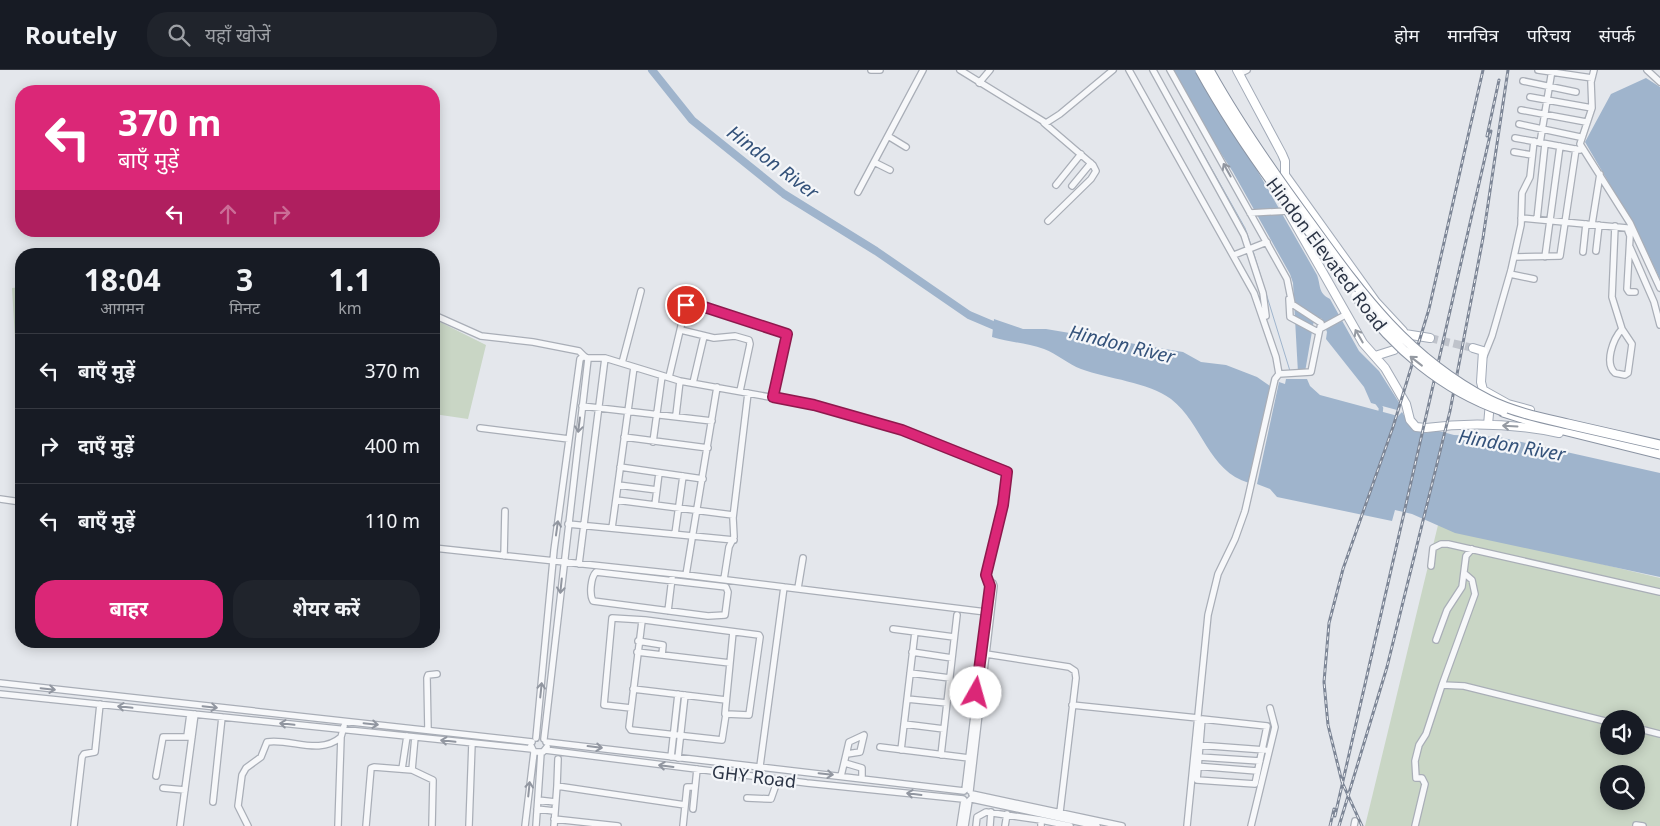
<!DOCTYPE html>
<html lang="hi">
<head>
<meta charset="utf-8">
<style>
  :root { --surface:#171b24; --page:#20242c; --text:#f1f3f6; --muted:#9ea1a6; --line:#363941; --accent:#db2777 }
  body { margin:0; font-family:"Noto Sans","Noto Sans Devanagari",sans-serif; background:var(--page); color:var(--text); height:100vh; display:flex; flex-direction:column; font-size:19px; white-space:nowrap }
  * { box-sizing:border-box; margin:0 }
  p { font-size:16px; color:var(--muted) }
  .icon { flex:none; width:28px; height:28px; fill:none; stroke:currentColor; stroke-width:2; stroke-linecap:round; stroke-linejoin:round }
  .map { position:relative; flex:1; overflow:hidden }
  .drawer { position:absolute; left:15px; top:178px; width:425px; height:400px; display:flex; flex-direction:column; background:var(--surface); border-radius:20px; box-shadow:0 2px 12px #0003 }
  .drawer>* { flex:none }
  .hud { position:absolute; left:15px; top:15px; width:425px; height:152px; border-radius:20px; box-shadow:0 2px 12px #0003; background:#db2777; color:#fff; overflow:hidden }
  .fabs { position:absolute; left:1600px; top:640px; display:grid; gap:10px }
  .fabs a { display:grid; place-items:center; width:45px; height:45px; border-radius:50%; background:var(--surface); box-shadow:0 2px 12px #0003; font-size:25px }
  .pin { position:absolute; display:grid; place-items:center; width:42px; height:42px; color:#fff; margin:-21px; border:2px solid #fff; border-radius:50%; box-shadow:0 1px 5px #0007 }
  .me { position:absolute; width:55px; margin:-28px; rotate:7deg; stroke-linejoin:round; filter:drop-shadow(0 0 4px #0008) }
  .turn { display:flex; align-items:center; gap:18px; height:105px; padding:0 20px; font-size:22px }
  .turn .icon { width:65px; height:65px; stroke-width:2.5 }
  .turn b { display:block; font-size:35px; line-height:42px }
  .lanes { display:flex; align-items:center; height:48px; padding:0 20px; background:#0003; justify-content:center; gap:25px; direction:ltr }
  .lanes .off { opacity:.35 }
  .eta { display:flex; justify-content:space-evenly; align-items:center; height:85px; text-align:center }
  .eta b { font-size:30px; font-weight:700; line-height:35px }
  .button { display:flex; gap:10px; margin-top:auto; padding:10px 20px }
  .button a { flex:1; height:58px; border-radius:20px; background:var(--accent); color:#fff; font-size:20px; font-weight:700; line-height:58px; text-align:center }
  .button a+a { background:var(--page); color:var(--text) }
  ul { padding:0; list-style:none }
  li { display:flex; align-items:center; gap:15px; height:75px; padding:0 20px; border-top:1px solid var(--line) }
  li div { flex:1 }
  li b { display:block; font-size:19px }
  li em { font-style:normal }
  header { display:flex; align-items:center; gap:30px; box-sizing:border-box; height:70px; padding:0 25px; background:var(--surface); border-bottom:1px solid var(--line) }
  header strong { font-size:24px }
  nav { display:flex; gap:28px; margin-inline-start:auto; font-size:18px }
  .search { width:350px; height:45px; background:var(--page); display:flex; align-items:center; gap:12px; box-sizing:border-box; padding:0 18px; border-radius:20px; color:var(--muted); font-size:19px }
  .map>svg:first-child { display:block }
  .green { fill:#c9d6c5; fill-rule:evenodd }
  .water { fill:#9fb4cc }
  .lines { fill:none; stroke-linecap:round; stroke-linejoin:round }
  .stream { stroke:#9fb4cc; stroke-width:1 }
  .canal { stroke:#9fb4cc; stroke-width:4.5 }
  .river { stroke:#9fb4cc; stroke-width:8 }
  .major-tunnel { stroke:#bfc3cb; stroke-width:8; stroke-dasharray:8 4; stroke-linecap:butt }
  .minor-casing { stroke:#a9aeb7; stroke-width:8 }
  .major-casing { stroke:#a3abb8; stroke-width:10 }
  .highway-casing { stroke:#8b94a3; stroke-width:11 }
  .minor { stroke:#f7f8fa; stroke-width:5.5 }
  .major { stroke:#fff; stroke-width:8 }
  .highway { stroke:#fff; stroke-width:9 }
  .rail-casing { stroke:#7d8696; stroke-width:3 }
  .rail { stroke:#f4f6f9; stroke-width:1; stroke-dasharray:4; stroke-linecap:butt }
  .highway-bridge-casing { stroke:#8b94a3; stroke-width:11; stroke-linecap:butt }
  .highway-bridge { stroke:#fff; stroke-width:9 }
  .oneway { stroke:#9196a0 }
  .oneway2 { stroke:#959aa2 }
  .route-casing { stroke:#8e194d; stroke-width:12 }
  .route { stroke:#db2777; stroke-width:9 }
  .labels { text-anchor:middle; dominant-baseline:central; stroke-width:4.5; stroke-linejoin:round; paint-order:stroke }
  .street-label { font-size:18px; fill:#2b3445; stroke:#f4f6f9 }
  .water-label { font-size:19px; font-style:italic; fill:#34527a; stroke:#f4f6f9 }
</style>
</head>
<body>
<header>
<strong>Routely</strong>
<div class="search"><svg class="icon" aria-label="search" viewBox="0 0 24 24"><circle cx="10" cy="10" r="6"/><path d="M15 15l6 6"/></svg>यहाँ खोजें</div>
<nav><a>होम</a><a>मानचित्र</a><a>परिचय</a><a>संपर्क</a></nav>
</header>
<div class="map">
<svg width="1660" height="756" viewBox="0 0 1660 756">
  <rect width="100%" height="100%" fill="#e4e7ec"/>
  <!-- green -->
  <path class="green" d="M 21,217 L 21,336 L 19,337 L 12,218 Z
    M 434,249 L 486,275 L 468,349 L 434,344 Z
    M 1438,455 L 1660,508 L 1660,756 L 1365,756 ZM 1609,649 L 1636,649 L 1636,676 L 1609,676 ZM 1609,704 L 1636,704 L 1636,731 L 1609,731 Z"/>
  <!-- water -->
  <path class="water" d="M 1172,0 L 1200,0 L 1317,205 C 1321,216 1318,223 1330,229 L 1359,281 L 1379,301 L 1400,334 L 1397,340 L 1371,333 L 1364,317 L 1326,269 L 1327,262 L 1321,248 L 1314,250 L 1305,302 L 1298,303 L 1293,213 L 1290,204 L 1233,102 L 1197,47 Z
    M 1646,8 L 1660,17 L 1660,209 L 1637,161 L 1585,72 L 1611,24 Z
    M 994,249 L 1023,259 L 1046,259 L 1183,282 L 1201,292 L 1226,295 L 1257,307 L 1270,316 L 1249,413 C 1208,401 1203,354 1171,329 C 1148,312 1108,309 1081,299 C 1068,294 1057,284 1044,279 C 1027,273 1009,272 992,267 Z
    M 1286,309 L 1307,309 L 1310,316 L 1320,325 L 1398,346 L 1402,342 L 1410,355 L 1427,363 L 1435,360 L 1454,365 L 1499,367 L 1660,403 L 1660,507 L 1455,463 L 1412,444 L 1395,440 L 1392,451 L 1277,427 L 1270,419 L 1257,414 L 1279,312 L 1285,314 Z"/>
  <g class="lines">
    <!-- stream -->
    <path class="stream" d="M 1161,9 L 1245,158 L 1251,175
      M 1253,181 L 1290,301"/>
    <!-- canal -->
    <path class="canal" d="M 1376,331 L 1381,338 L 1380,347"/>
    <!-- river -->
    <path class="river" d="M 652,0 L 692,50 L 784,124 L 876,181 L 969,245 L 1002,259"/>
    <!-- major-tunnel -->
    <path class="major-tunnel" d="M 1430,268 L 1473,278"/>
    <!-- minor casing -->
    <g class="minor-casing">
      <path id="minor" d="M 871,0 L 880,0
        M 960,0 L 1046,53 L 1060,44 L 1113,0
        M 1129,0 L 1254,223 L 1276,287 L 1279,304
        M 1153,0 L 1244,165 L 1263,223 L 1266,246
        M 1170,0 L 1287,209 L 1292,234 L 1321,253 L 1311,302 L 1279,304 L 1275,309 L 1245,441 L 1235,469 L 1218,504 L 1208,545 L 1187,756
        M 1538,0 L 1592,8
        M 1594,0 L 1591,12 L 1592,38 L 1580,74 L 1630,153 L 1660,218
        M 1647,0 L 1660,12
        M 1239,4 L 1247,0
        M 1523,11 L 1576,22
        M 979,13 L 990,0
        M 1530,27 L 1592,38
        M 1521,40 L 1586,52
        M 1044,53 L 1093,95 L 1096,101 L 1091,109 L 1048,151
        M 1519,54 L 1580,67
        M 888,66 L 906,77
        M 1515,68 L 1580,80
        M 1540,73 L 1552,0
        M 1514,82 L 1532,85
        M 874,92 L 890,100
        M 1056,115 L 1081,84
        M 1072,116 L 1091,93
        M 858,122 L 923,0
        M 1250,143 L 1288,141
        M 1521,148 L 1627,158 L 1630,166 L 1627,219 L 1629,222 L 1635,222
        M 1537,149 L 1545,74
        M 1592,154 L 1600,104
        M 1615,156 L 1612,227 L 1622,259 L 1632,274 L 1628,303 L 1625,305 L 1615,303 C 1604,293 1613,269 1622,259
        M 1630,177 L 1654,232 L 1660,255
        M 1596,181 L 1599,155
        M 1583,182 L 1586,154
        M 1234,185 L 1267,172
        M 1514,187 L 1560,186 L 1576,79
        M 1545,187 L 1560,76
        M 1510,204 L 1534,209
        M 1289,229 L 1290,247 L 1316,261 L 1347,244
        M 434,245 L 481,266 L 533,272 L 579,281 L 584,286
        M 681,260 L 714,268 L 735,266 L 749,270 L 750,274 L 740,321
        M 1484,286 L 1492,266 L 1511,200 L 1521,155 L 1522,123 L 1530,107 L 1534,71
        M 588,288 L 605,288 L 680,311 L 814,335 L 902,360 L 1006,400 C 1013,413 990,488 986,507 L 990,516
        M 622,293 L 641,221
        M 669,307 L 686,235 L 692,233 L 787,264 L 773,327
        M 693,313 L 704,266
        M 582,336 L 712,351
        M 676,345 L 680,311
        M 480,358 L 569,369
        M 624,367 L 708,378
        M 653,372 L 662,306
        M 620,397 L 703,409
        M 618,415 L 657,420
        M 0,429 L 21,432
        M 616,430 L 733,445
        M 655,435 L 659,403
        M 568,454 L 734,470
        M 612,458 L 634,297
        M 675,464 L 683,406
        M 434,478 L 686,505 L 986,542
        M 504,486 L 505,441
        M 579,494 L 605,288
        M 1431,496 L 1433,478 L 1441,474 L 1448,474 L 1660,522
        M 596,502 L 726,517 L 728,522 L 725,545 L 708,546 L 593,531 C 589,524 591,507 596,502 Z
        M 686,505 L 717,317
        M 724,509 L 729,477 L 734,467 L 733,448 L 748,323
        M 798,518 L 803,488
        M 668,541 L 672,508
        M 893,559 L 954,567
        M 1436,570 L 1447,540 L 1462,517 L 1466,486 L 1472,479
        M 638,571 L 663,575 L 662,585
        M 637,582 L 730,593 L 733,562
        M 912,582 L 952,588
        M 986,584 L 1069,597 L 1075,601 L 1076,608 L 1060,742
        M 910,603 L 950,608
        M 0,613 L 532,672
        M 1442,615 L 1475,524 L 1472,510 L 1464,503
        M 633,619 L 726,630
        M 0,624 L 532,679
        M 907,629 L 947,633
        M 1072,635 L 1198,648
        M 631,638 L 604,635 L 612,548 L 645,550 L 759,565 L 760,567 L 749,645 L 726,644 L 722,670 L 631,660 L 629,657 L 642,551
        M 725,644 L 730,593
        M 1202,649 L 1267,656 L 1255,714 L 1197,710 Z
        M 904,654 L 944,659
        M 1636,658 L 1660,664
        M 428,660 L 427,608 L 428,605 L 437,604
        M 187,666 L 190,644
        M 536,668 L 554,480 L 580,289 L 584,286 L 588,289 L 544,669
        M 546,672 L 964,721
        M 1197,675 L 1265,680
        M 880,677 L 969,688
        M 545,680 L 807,713 L 963,729
        M 901,680 L 915,562
        M 534,682 L 543,682 L 547,677
        M 941,685 L 957,545
        M 671,687 L 678,624
        M 1199,687 L 1260,691
        M 678,688 L 685,625
        M 845,693 L 862,698 L 862,708
        M 760,696 L 784,517
        M 1195,696 L 1257,701
        M 402,699 L 407,666
        M 412,700 L 415,667
        M 156,706 L 163,667 L 192,667
        M 841,706 L 849,672 L 864,665 L 860,682 L 847,684
        M 557,716 L 558,689
        M 163,718 L 185,720
        M 965,720 L 989,521 L 993,513 L 994,516 L 970,721
        M 972,724 L 1122,756
        M 747,728 L 771,729 L 778,709
        M 972,729 L 1097,756
        M 538,730 L 555,732
        M 213,732 L 222,647
        M 537,739 L 554,741
        M 693,739 L 697,699
        M 554,749 L 618,756
        M 1041,750 L 1070,756
        M 1636,755 L 1643,756
        M 74,756 L 82,687 L 84,684 L 95,682 L 100,634
        M 180,756 L 195,644
        M 248,756 L 238,736 L 242,705 L 246,698 L 261,687 L 267,672 C 291,668 319,686 341,667 L 344,656
        M 338,756 L 341,667
        M 366,756 L 371,698 L 374,697 L 412,700 L 433,710 L 432,756
        M 469,756 L 472,673
        M 525,756 L 534,682 L 531,676
        M 536,756 L 541,683
        M 554,756 L 557,716 L 685,735
        M 683,756 L 687,717 L 695,717
        M 960,756 L 964,730
        M 965,756 L 969,731 L 973,727
        M 976,756 L 977,747 L 986,742 L 1041,750 L 1041,756
        M 990,756 L 991,742
        M 1005,756 L 1007,744
        M 1251,756 L 1275,657 L 1270,638
        M 1354,756 L 1355,751
        M 1415,756 L 1425,714 L 1422,708 L 1416,708 L 1415,691 L 1419,675 L 1426,664 L 1442,615 L 1464,616 L 1609,652"/>
    </g>
    <!-- major casing -->
    <g class="major-casing">
      <path id="major" d="M 1237,0 L 1282,84 L 1285,91 L 1285,105 L 1376,232 L 1403,261
        M 1285,136 L 1363,273 L 1385,298 L 1406,334 L 1410,350 L 1416,357 L 1426,358 C 1470,352 1515,354 1559,363
        M 1405,264 L 1430,268
        M 1473,278 L 1483,281 L 1481,312 L 1483,320 L 1508,334 L 1530,340
        M 1375,286 L 1394,280 L 1401,272
        M 1488,355 L 1490,332"/>
    </g>
    <!-- highway casing -->
    <g class="highway-casing">
      <path id="highway" d="M 1503,342 L 1547,356 L 1660,384"/>
    </g>
    <!-- minor -->
    <use href="#minor" class="minor"/>
    <!-- major -->
    <use href="#major" class="major"/>
    <!-- highway -->
    <use href="#highway" class="highway"/>
    <!-- rail casing -->
    <g class="rail-casing">
      <path id="rail" d="M 1487,66 L 1499,10
        M 1335,746 L 1491,61
        M 1330,756 L 1334,739
        M 1339,756 L 1387,597 L 1450,341 L 1483,168 L 1508,0
        M 1362,756 L 1342,712 L 1328,655 L 1324,612 L 1329,553 L 1343,499 L 1393,357 L 1429,239 L 1483,0"/>
    </g>
    <!-- rail -->
    <use href="#rail" class="rail"/>
    <!-- highway-bridge casing -->
    <g class="highway-bridge-casing">
      <path id="highway-bridge" d="M 1200,0 C 1232,58 1271,113 1312,165
        M 1209,0 C 1239,54 1274,104 1311,154 C 1363,226 1408,288 1489,330 C 1513,342 1542,348 1568,354 C 1599,361 1629,368 1660,375
        M 1356,226 C 1393,278 1443,320 1503,341"/>
    </g>
    <!-- highway-bridge -->
    <use href="#highway-bridge" class="highway-bridge"/>
  </g>
  <!-- one-way arrows -->
  <defs><path id="oneway-shaft" d="M-6 0H5M1.5-3L5.5 0L1.5 3" fill="none" stroke-width="1.6" stroke-linecap="round" stroke-linejoin="round" transform="scale(1.25)"/></defs>
  <g class="oneway">
    <use href="#oneway-shaft" transform="translate(1227 100) rotate(-119)"/>
    <use href="#oneway-shaft" transform="translate(579 355) rotate(97)"/>
    <use href="#oneway-shaft" transform="translate(557 458) rotate(-82)"/>
    <use href="#oneway-shaft" transform="translate(561 516) rotate(96)"/>
    <use href="#oneway-shaft" transform="translate(48 619) rotate(6)"/>
    <use href="#oneway-shaft" transform="translate(541 620) rotate(-84)"/>
    <use href="#oneway-shaft" transform="translate(125 637) rotate(-174)"/>
    <use href="#oneway-shaft" transform="translate(210 637) rotate(6)"/>
    <use href="#oneway-shaft" transform="translate(287 654) rotate(-174)"/>
    <use href="#oneway-shaft" transform="translate(371 654) rotate(6)"/>
    <use href="#oneway-shaft" transform="translate(448 671) rotate(-174)"/>
    <use href="#oneway-shaft" transform="translate(595 677) rotate(7)"/>
    <use href="#oneway-shaft" transform="translate(666 696) rotate(-173)"/>
    <use href="#oneway-shaft" transform="translate(826 704) rotate(6)"/>
    <use href="#oneway-shaft" transform="translate(529 719) rotate(-84)"/>
    <use href="#oneway-shaft" transform="translate(914 724) rotate(-173)"/>
  </g>
  <g class="oneway2">
    <use href="#oneway-shaft" transform="translate(1359 266) rotate(-120)"/>
    <use href="#oneway-shaft" transform="translate(1416 291) rotate(-142)"/>
    <use href="#oneway-shaft" transform="translate(1510 356) rotate(-177)"/>
  </g>
  <g class="lines">
    <!-- route casing -->
    <g class="route-casing">
      <path id="route" d="M 686,235 L 692,233 L 787,264 L 773,327 L 814,335 L 902,360 L 1007,402 L 1003,435 L 986,505 L 990,516 L 976,623"/>
    </g>
    <!-- route -->
    <use href="#route" class="route"/>
  </g>
  <g class="labels">
    <!-- street labels -->
    <g class="street-label">
      <text transform="translate(1327 184) rotate(53)">Hindon Elevated Road</text>
      <text transform="translate(754 706) rotate(7)">GHY Road</text>
    </g>
    <!-- water labels -->
    <g class="water-label">
      <text transform="translate(773 92) rotate(37)">Hindon River</text>
      <text transform="translate(1122 274) rotate(14)">Hindon River</text>
      <text transform="translate(1512 375) rotate(10)">Hindon River</text>
    </g>
  </g>
</svg>
<div class="fabs">
<a><svg class="icon" aria-label="sound" viewBox="0 0 24 24"><path d="M4 9h4l5-4v14l-5-4H4zM17 9q2 3 0 6"/></svg></a>
<a><svg class="icon" aria-label="search" viewBox="0 0 24 24"><circle cx="10" cy="10" r="6"/><path d="M15 15l6 6"/></svg></a>
</div>
<div class="pin" style="left:686px;top:235px;background:#d93025"><svg class="icon" aria-label="arrive" viewBox="0 0 24 24"><path d="M6 21V4h12l-3 4 3 4H6"/></svg></div>
<svg class="me" style="left:976px;top:623px" viewBox="-20 -20 40 40"><circle r="19" fill="#fff"/><path d="M0-13L10 11 0 6-10 11z" fill="#db2777"/></svg>
<div class="hud">
<div class="turn"><svg class="icon" aria-label="left" viewBox="0 0 24 24"><path d="M17 20v-9H6M10 6l-5 5 5 5"/></svg><div><b>370 m</b>बाएँ मुड़ें</div></div>
<div class="lanes"><svg class="icon" aria-label="left" viewBox="0 0 24 24"><path d="M17 20v-9H6M10 6l-5 5 5 5"/></svg><svg class="icon off" aria-label="ahead" viewBox="0 0 24 24"><path d="M12 20V5M6 11l6-6 6 6"/></svg><svg class="icon off" aria-label="right" viewBox="0 0 24 24"><path d="M7 20v-9h11M14 6l5 5-5 5"/></svg></div>
</div>
<section class="drawer">
<div class="eta">
<div><b>18:04</b><p>आगमन</p></div>
<div><b>3</b><p>मिनट</p></div>
<div><b>1.1</b><p>km</p></div>
</div>
<ul>
<li><svg class="icon" aria-label="left" viewBox="0 0 24 24"><path d="M17 20v-9H6M10 6l-5 5 5 5"/></svg><div><b>बाएँ मुड़ें</b></div><em>370 m</em></li>
<li><svg class="icon" aria-label="right" viewBox="0 0 24 24"><path d="M7 20v-9h11M14 6l5 5-5 5"/></svg><div><b>दाएँ मुड़ें</b></div><em>400 m</em></li>
<li><svg class="icon" aria-label="left" viewBox="0 0 24 24"><path d="M17 20v-9H6M10 6l-5 5 5 5"/></svg><div><b>बाएँ मुड़ें</b></div><em>110 m</em></li>
</ul>
<div class="button"><a>बाहर</a><a>शेयर करें</a></div>
</section>
</div>
</body>
</html>
